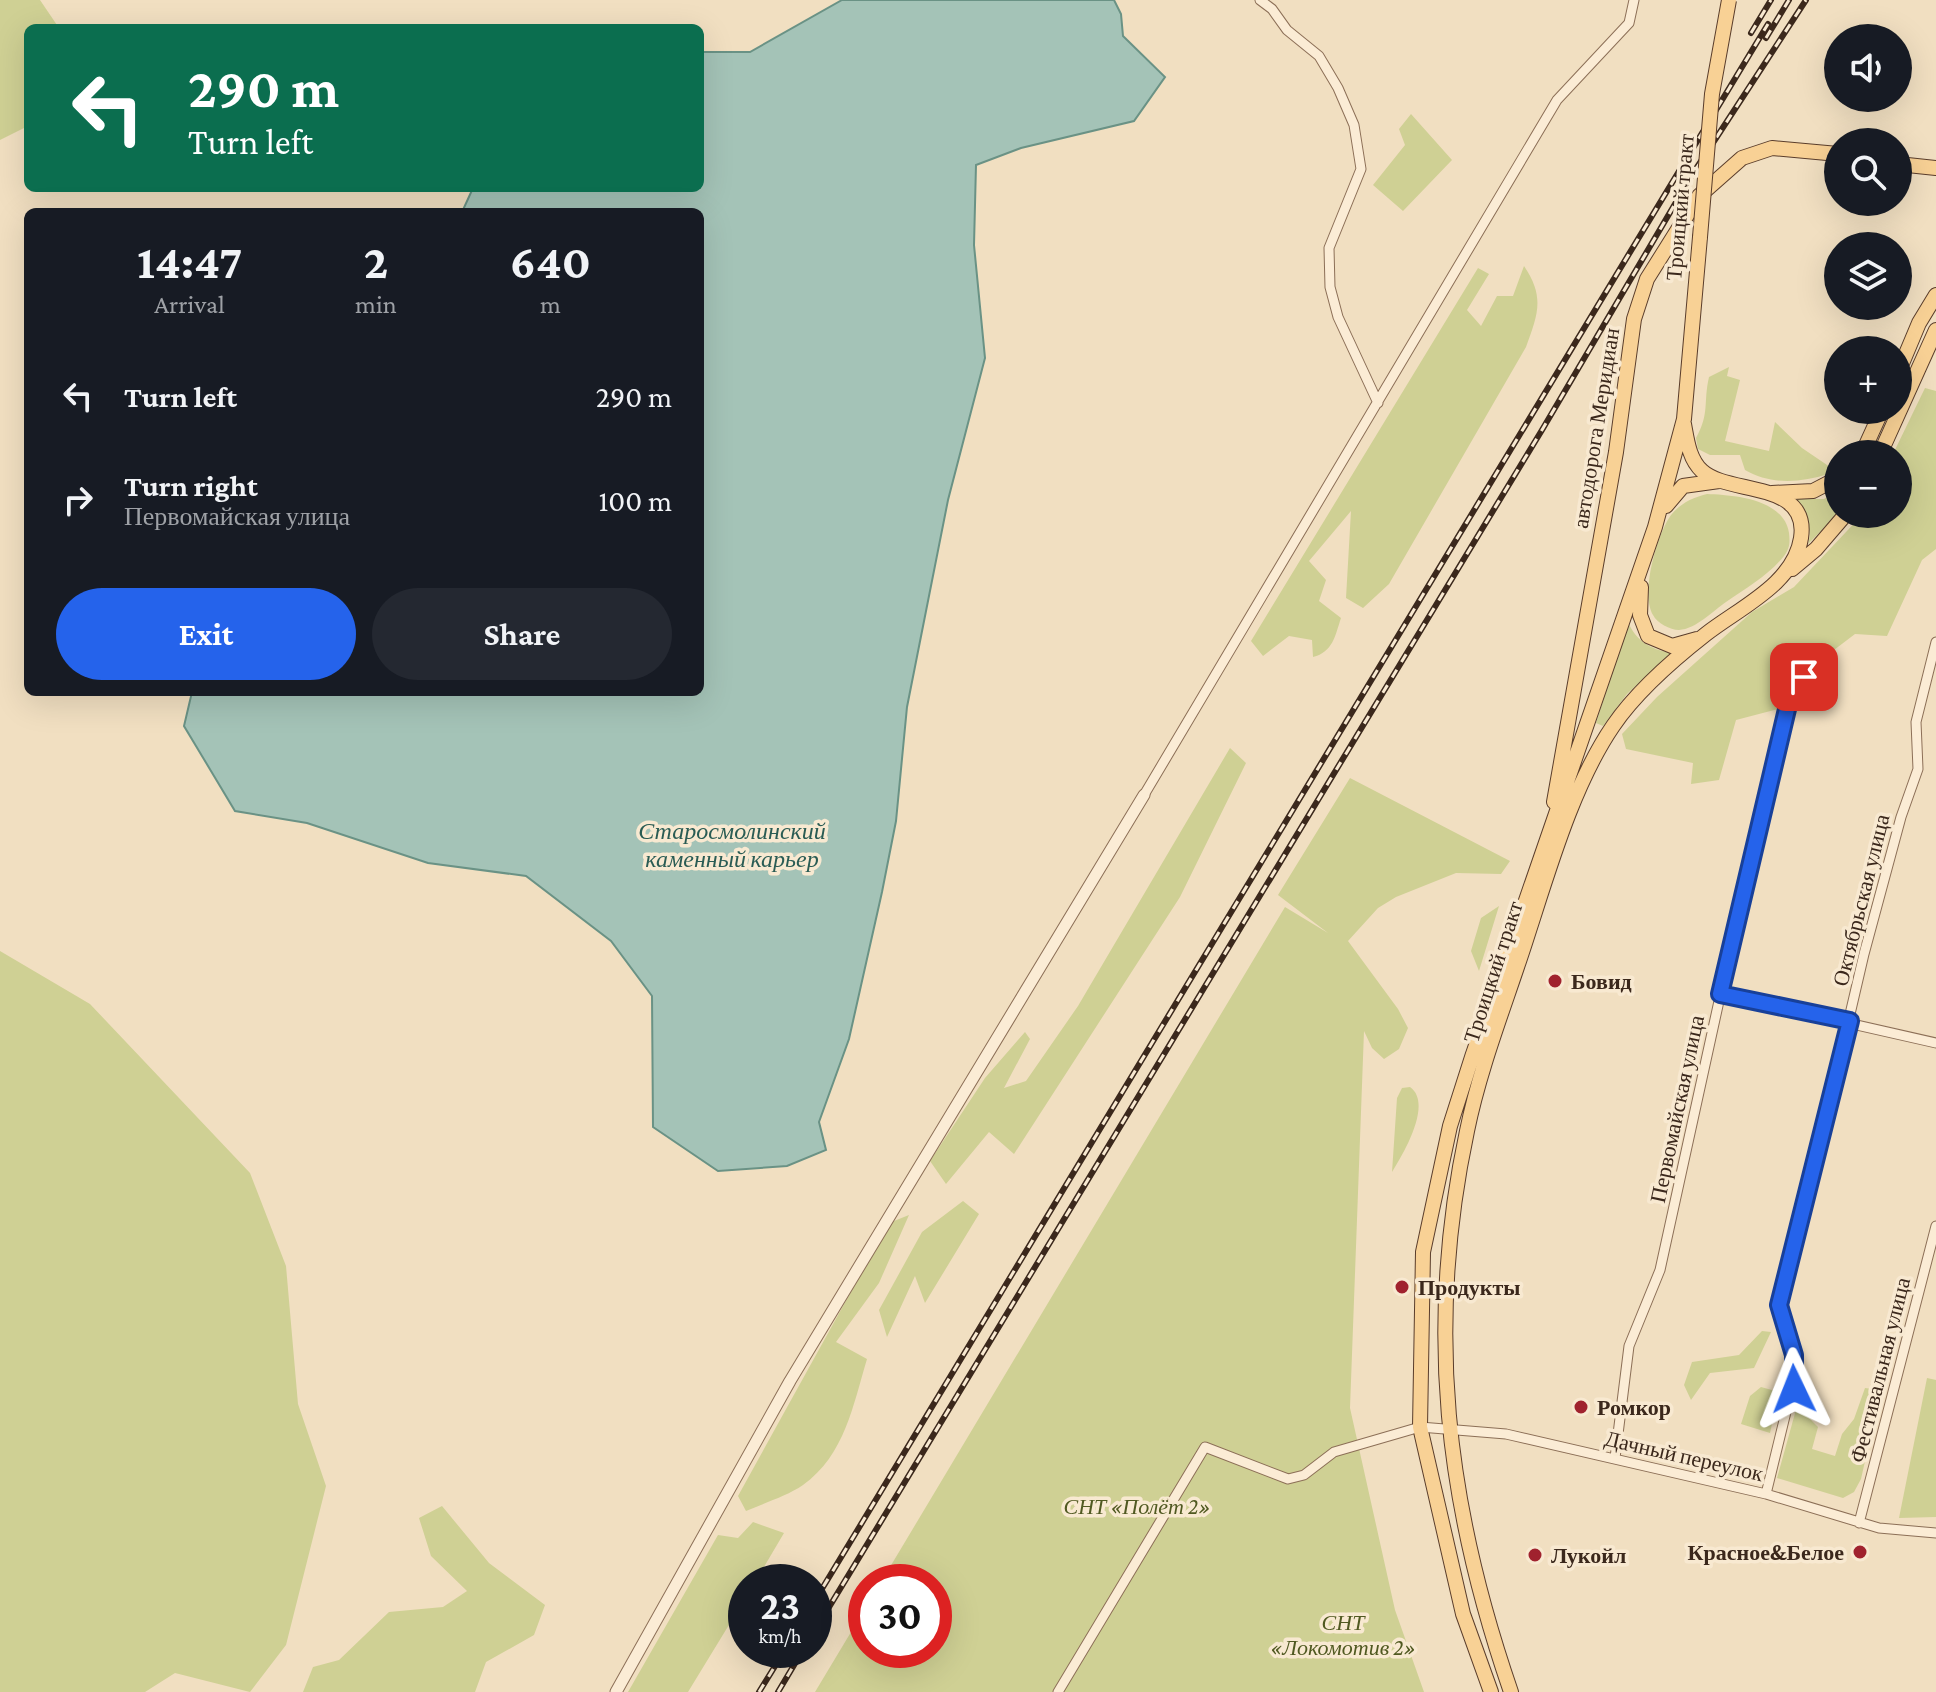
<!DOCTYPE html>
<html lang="en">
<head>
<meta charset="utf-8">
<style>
  :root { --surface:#171b24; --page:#242831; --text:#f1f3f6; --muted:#9ea1a6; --accent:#2563eb }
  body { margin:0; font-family:"Crimson Pro",serif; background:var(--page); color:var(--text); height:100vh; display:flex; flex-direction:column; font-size:30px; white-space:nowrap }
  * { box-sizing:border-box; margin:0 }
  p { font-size:26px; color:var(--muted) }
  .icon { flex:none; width:44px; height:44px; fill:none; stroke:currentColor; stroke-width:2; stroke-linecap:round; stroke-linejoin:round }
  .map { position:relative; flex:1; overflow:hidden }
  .panel { position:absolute; left:24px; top:208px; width:680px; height:488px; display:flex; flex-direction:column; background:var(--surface); border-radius:12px; box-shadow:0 8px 32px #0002 }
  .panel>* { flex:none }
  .guide { position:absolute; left:24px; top:24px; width:680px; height:168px; border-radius:12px; box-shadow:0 8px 32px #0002; background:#0b6e4f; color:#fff; overflow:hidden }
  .buttons { position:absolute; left:1824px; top:24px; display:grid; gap:16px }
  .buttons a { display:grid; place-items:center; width:88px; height:88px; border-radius:50%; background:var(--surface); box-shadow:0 8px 32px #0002; font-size:40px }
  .speed { position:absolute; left:728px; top:1564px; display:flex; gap:16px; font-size:40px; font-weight:700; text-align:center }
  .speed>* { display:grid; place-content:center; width:104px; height:104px; border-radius:50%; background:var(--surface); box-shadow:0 8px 32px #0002; line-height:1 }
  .speed small { font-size:20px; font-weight:400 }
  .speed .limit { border:12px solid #d22; background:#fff; color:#111 }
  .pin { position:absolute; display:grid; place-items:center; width:68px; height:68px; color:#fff; margin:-34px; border-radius:16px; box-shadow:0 4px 12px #0006 }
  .me { position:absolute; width:88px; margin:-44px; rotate:358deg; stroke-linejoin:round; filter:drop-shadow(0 0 6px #0008) }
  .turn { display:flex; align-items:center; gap:28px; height:168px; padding:0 32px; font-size:36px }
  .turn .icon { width:104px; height:104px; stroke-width:2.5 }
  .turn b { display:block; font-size:56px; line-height:68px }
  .eta { display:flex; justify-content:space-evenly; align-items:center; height:136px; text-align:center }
  .eta b { font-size:48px; font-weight:700; line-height:56px }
  .action { display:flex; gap:16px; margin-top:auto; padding:16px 32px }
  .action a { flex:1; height:92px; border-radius:48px; background:var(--accent); color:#fff; font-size:32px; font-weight:700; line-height:92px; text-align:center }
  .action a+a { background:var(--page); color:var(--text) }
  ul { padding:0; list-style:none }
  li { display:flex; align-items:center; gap:24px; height:104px; padding:0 32px }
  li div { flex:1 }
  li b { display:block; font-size:30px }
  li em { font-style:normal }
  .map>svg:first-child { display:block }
  .green { fill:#cfd094 }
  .water { fill:#a4c3b7; stroke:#6a9285; stroke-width:2 }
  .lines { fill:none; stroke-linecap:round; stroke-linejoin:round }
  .minor-casing { stroke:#8c6f57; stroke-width:11 }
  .tertiary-casing { stroke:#8c6f57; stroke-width:13 }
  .primary-casing { stroke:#5a3d2b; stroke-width:16 }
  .minor { stroke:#fbecd5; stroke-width:9 }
  .tertiary { stroke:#fbecd5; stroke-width:11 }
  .primary { stroke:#f8d195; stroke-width:14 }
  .rail-casing { stroke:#3b281c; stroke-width:6 }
  .rail { stroke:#f8e9d1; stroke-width:3; stroke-dasharray:9; stroke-linecap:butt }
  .primary-bridge-casing { stroke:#5a3d2b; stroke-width:16; stroke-linecap:butt }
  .primary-bridge { stroke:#f8d195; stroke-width:14 }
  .route-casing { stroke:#184099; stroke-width:20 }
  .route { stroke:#2563eb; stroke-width:14 }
  .poi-dot { fill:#a0222e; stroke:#f8e9d1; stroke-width:3 }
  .labels { text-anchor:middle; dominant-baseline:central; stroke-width:7; stroke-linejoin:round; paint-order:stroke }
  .street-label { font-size:22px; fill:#3b281c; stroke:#f8e9d1 }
  .poi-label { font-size:22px; font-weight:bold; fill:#3b281c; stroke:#f8e9d1; text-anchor:start }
  .park-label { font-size:22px; font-style:italic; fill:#505921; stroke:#f8e9d1 }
  .water-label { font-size:24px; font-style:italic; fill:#2a5c54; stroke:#f8e9d1 }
</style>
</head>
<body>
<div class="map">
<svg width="1936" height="1692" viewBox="0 0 1936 1692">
  <rect width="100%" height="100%" fill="#f1dfc1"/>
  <!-- green -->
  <path class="green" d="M 0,0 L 40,0 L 59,28 L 28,28 L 28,126 L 0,140 Z
    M 1411,114 L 1452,160 L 1403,211 L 1373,185 L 1405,145 L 1399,129 Z
    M 1524,266 C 1545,297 1538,314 1526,347 L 1389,584 L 1363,608 L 1346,598 L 1351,511 L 1309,561 L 1326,580 L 1319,601 L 1341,618 C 1335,636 1333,652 1313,657 L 1312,640 L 1289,636 L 1263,656 L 1251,641 L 1478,268 L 1489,274 L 1467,310 L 1481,326 L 1497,296 L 1513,296 Z
    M 1729,367 L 1727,376 L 1740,380 L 1725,441 L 1769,451 L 1775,422 L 1802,448 L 1830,467 L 1828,474 C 1800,483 1771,485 1745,470 L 1740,455 L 1710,455 L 1698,449 L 1696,438 C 1710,413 1703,403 1709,377 Z
    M 1925,388 L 1936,391 L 1936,549 L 1922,560 L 1887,636 L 1855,634 L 1788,685 L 1782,708 L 1736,720 L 1719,780 L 1691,784 L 1693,763 L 1626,749 L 1622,734 L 1657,697 L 1752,612 L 1794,587 L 1863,514 L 1898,514 L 1898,454 L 1893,454 Z
    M 1838,490 L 1838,514 L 1808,544 C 1814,527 1802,513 1794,499 L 1824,499 Z
    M 1707,494 C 1734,495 1784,499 1789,533 C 1790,542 1790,548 1784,556 C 1769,575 1746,588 1726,602 C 1713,611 1696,629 1679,630 C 1670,630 1657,623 1653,615 C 1640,594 1657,534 1671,515 C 1681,503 1692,498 1707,494 Z
    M 1628,622 C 1636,641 1650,649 1671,653 L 1627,694 L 1603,726 L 1596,723 Z
    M 1230,748 L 1246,763 L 1180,897 L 1014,1154 L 989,1132 L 946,1184 L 930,1161 L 985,1078 L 1025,1032 L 1030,1039 L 1004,1088 L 1026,1081 L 1078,1006 Z
    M 1350,778 L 1510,861 L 1501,874 L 1456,873 L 1396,897 L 1378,908 L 1348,941 L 1398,1009 L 1408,1028 L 1399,1049 L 1384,1059 L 1372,1048 L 1364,1031 L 1350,1408 L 1395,1610 L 1424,1692 L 815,1692 L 866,1607 L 866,1650 L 934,1650 L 934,1582 L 881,1582 L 1285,907 L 1328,933 L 1278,895 Z
    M 1499,906 L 1479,971 L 1471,951 L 1481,918 Z
    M 0,951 L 90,1004 L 250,1173 L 286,1266 L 298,1404 L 326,1486 L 286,1645 L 250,1692 L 175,1673 L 145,1692 L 0,1692 Z
    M 1410,1087 C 1433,1103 1404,1153 1392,1172 L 1397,1098 L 1402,1088 Z
    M 963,1201 L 979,1214 L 925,1303 L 915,1276 L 887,1337 L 879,1310 L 922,1232 Z
    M 909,1215 L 879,1283 L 836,1342 L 867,1359 C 853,1405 845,1455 803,1485 C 787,1496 764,1503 746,1511 L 738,1496 L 889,1223 Z
    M 1762,1331 L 1771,1332 L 1754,1368 L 1710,1373 L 1691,1400 L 1684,1385 L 1692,1362 L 1739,1355 Z
    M 1927,1378 L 1936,1380 L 1936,1517 L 1899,1518 Z
    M 1761,1387 L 1779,1392 L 1770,1433 L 1741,1424 L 1750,1396 Z
    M 1865,1388 L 1881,1390 L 1861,1479 L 1854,1492 L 1843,1498 L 1777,1478 L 1797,1406 L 1818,1427 L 1812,1449 L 1835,1456 L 1842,1434 L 1854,1419 Z
    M 442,1506 L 489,1563 L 545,1605 L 534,1635 L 486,1662 L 475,1692 L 303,1692 L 313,1667 L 339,1660 L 389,1612 L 443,1607 L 467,1591 L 431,1556 L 419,1518 Z
    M 753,1522 L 784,1533 L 755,1582 L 746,1582 L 746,1597 L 688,1692 L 628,1692 L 718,1535 L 738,1538 Z"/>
  <!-- water -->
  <path class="water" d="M 842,0 L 1114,0 L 1121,14 L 1123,36 L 1165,77 L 1134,121 L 1021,148 L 976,165 L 974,245 L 985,358 L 948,500 L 907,707 L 896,821 L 882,892 L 849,1039 L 819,1122 L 826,1150 L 787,1166 L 718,1171 L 653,1127 L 652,996 L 611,941 L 526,876 L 428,863 L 307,823 L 235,811 L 184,726 L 192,692 L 700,692 L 700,212 L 462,212 L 473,188 L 700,188 L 700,52 L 750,52 Z"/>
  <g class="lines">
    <!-- minor casing -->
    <g class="minor-casing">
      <path id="minor" d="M 1260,0 L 1272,9 L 1287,30 L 1319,56 L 1338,88 L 1354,125 L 1361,169 L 1329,248 L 1330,287 L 1338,317 L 1378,403
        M 1144,795 L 1557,100 L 1629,23 L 1634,0
        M 1720,994 L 1936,1043
        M 1615,1458 L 1629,1346 L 1660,1270 L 1753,846 L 1769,795 L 1792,688 L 1804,677
        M 1766,1494 L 1796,1371 C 1794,1351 1784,1335 1780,1315 C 1777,1296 1787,1277 1793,1259 L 1864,954 L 1901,817 L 1918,769 L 1916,722 L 1936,642
        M 1859,1523 L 1936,1226
        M 1058,1692 L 1205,1447 L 1288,1479 L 1304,1475 L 1334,1452 L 1420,1427 L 1506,1434 L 1766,1494 L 1879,1528 L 1936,1533"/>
    </g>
    <!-- tertiary casing -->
    <g class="tertiary-casing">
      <path id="tertiary" d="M 616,1692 L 790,1381 L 1144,795"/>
    </g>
    <!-- primary casing -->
    <g class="primary-casing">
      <path id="primary" d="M 1898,164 L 1936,168
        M 1898,373 L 1919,323 L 1936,295
        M 1862,454 L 1882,410
        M 1880,454 L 1936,330
        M 1772,493 L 1813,491 L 1838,478
        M 1666,506 L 1683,486 L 1719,481
        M 1792,569 L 1816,549 L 1846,514
        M 1641,587 L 1640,615 L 1648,636 L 1672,646 L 1697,639
        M 1554,802 L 1616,452 L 1634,319 L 1647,279 L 1699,196 L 1742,158 L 1772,148 L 1838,154
        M 1491,1692 L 1463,1614 L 1420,1427 L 1423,1252 L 1450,1126 L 1473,1054 L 1655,527 L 1684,419 L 1700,237
        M 1511,1692 C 1446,1504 1425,1328 1467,1131 C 1480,1067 1505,1005 1525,943 C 1548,873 1572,786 1613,726 C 1636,692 1674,659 1706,634 C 1739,608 1794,584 1801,538 C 1810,480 1728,495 1702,471 C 1689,459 1687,440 1684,424"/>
    </g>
    <!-- minor -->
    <use href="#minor" class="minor"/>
    <!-- tertiary -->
    <use href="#tertiary" class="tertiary"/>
    <!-- primary -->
    <use href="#primary" class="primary"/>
    <!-- rail casing -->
    <g class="rail-casing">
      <path id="rail" d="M 1751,33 L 1771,0
        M 1766,38 L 1789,0
        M 814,1602 L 1768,24
        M 814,1632 L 1542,430 L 1692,175 L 1806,0
        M 759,1692 L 785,1650
        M 778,1692 L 803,1650"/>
    </g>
    <!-- rail -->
    <use href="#rail" class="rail"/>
    <!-- primary-bridge casing -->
    <g class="primary-bridge-casing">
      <path id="primary-bridge" d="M 1700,237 L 1712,94 L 1729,0"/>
    </g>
    <!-- primary-bridge -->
    <use href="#primary-bridge" class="primary-bridge"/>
  </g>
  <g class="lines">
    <!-- route casing -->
    <g class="route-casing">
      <path id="route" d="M 1794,1389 L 1794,1355 L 1779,1305 L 1850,1021 L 1720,994 L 1792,688 L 1804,677"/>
    </g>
    <!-- route -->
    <use href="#route" class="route"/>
  </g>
  <!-- markers -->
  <g class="poi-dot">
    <circle cx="1555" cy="981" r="8"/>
    <circle cx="1402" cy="1287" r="8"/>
    <circle cx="1581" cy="1407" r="8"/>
    <circle cx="1860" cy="1552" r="8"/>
    <circle cx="1535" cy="1555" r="8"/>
  </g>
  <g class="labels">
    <!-- street labels -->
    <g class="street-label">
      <text transform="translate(1680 207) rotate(-85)">Троицкий тракт</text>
      <text transform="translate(1596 428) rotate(-81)">автодорога Меридиан</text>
      <text transform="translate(1861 900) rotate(-76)">Октябрьская улица</text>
      <text transform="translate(1493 972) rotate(-72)">Троицкий тракт</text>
      <text transform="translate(1677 1109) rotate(-78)">Первомайская улица</text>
      <text transform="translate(1880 1370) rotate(-76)">Фестивальная улица</text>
      <text transform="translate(1684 1456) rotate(13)">Дачный переулок</text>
    </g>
    <!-- poi labels -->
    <g class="poi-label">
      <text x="1571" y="981">Бовид</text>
      <text x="1418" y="1287">Продукты</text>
      <text x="1597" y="1407">Ромкор</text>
      <text x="1844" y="1552" text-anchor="end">Красное&amp;Белое</text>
      <text x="1551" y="1555">Лукойл</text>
    </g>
    <!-- park labels -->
    <g class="park-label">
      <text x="1137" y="1506">СНТ «Полёт 2»</text>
      <text x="1343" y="1622">СНТ<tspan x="1343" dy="25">«Локомотив 2»</tspan></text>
    </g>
    <!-- water labels -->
    <g class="water-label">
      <text x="732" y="830">Старосмолинский<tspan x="732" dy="28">каменный карьер</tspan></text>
    </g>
  </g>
</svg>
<div class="buttons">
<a><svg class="icon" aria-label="sound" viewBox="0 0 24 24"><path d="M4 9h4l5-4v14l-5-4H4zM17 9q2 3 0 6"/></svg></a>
<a><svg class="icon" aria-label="search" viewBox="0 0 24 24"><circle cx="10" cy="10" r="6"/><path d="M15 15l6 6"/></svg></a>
<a><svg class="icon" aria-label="layers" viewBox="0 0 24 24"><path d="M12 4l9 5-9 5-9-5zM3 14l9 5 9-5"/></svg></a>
<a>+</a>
<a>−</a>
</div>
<div class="speed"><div>23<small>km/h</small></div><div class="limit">30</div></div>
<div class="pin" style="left:1804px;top:677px;background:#d93025"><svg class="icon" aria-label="arrive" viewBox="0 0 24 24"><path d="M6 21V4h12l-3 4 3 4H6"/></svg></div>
<svg class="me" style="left:1794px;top:1389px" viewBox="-20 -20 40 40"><path d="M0-17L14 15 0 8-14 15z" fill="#2563eb" stroke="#fff" stroke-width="4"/></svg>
<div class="guide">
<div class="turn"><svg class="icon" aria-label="left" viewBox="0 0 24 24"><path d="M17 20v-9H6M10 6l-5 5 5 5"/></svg><div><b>290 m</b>Turn left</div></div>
</div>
<section class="panel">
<div class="eta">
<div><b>14:47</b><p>Arrival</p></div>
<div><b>2</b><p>min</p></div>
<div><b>640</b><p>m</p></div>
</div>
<ul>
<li><svg class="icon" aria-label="left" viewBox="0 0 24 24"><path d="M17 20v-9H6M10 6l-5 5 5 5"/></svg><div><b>Turn left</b></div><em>290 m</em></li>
<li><svg class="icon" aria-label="right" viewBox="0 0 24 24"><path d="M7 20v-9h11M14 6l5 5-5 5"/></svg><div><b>Turn right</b><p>Первомайская улица</p></div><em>100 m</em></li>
</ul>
<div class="action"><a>Exit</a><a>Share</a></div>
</section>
</div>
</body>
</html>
